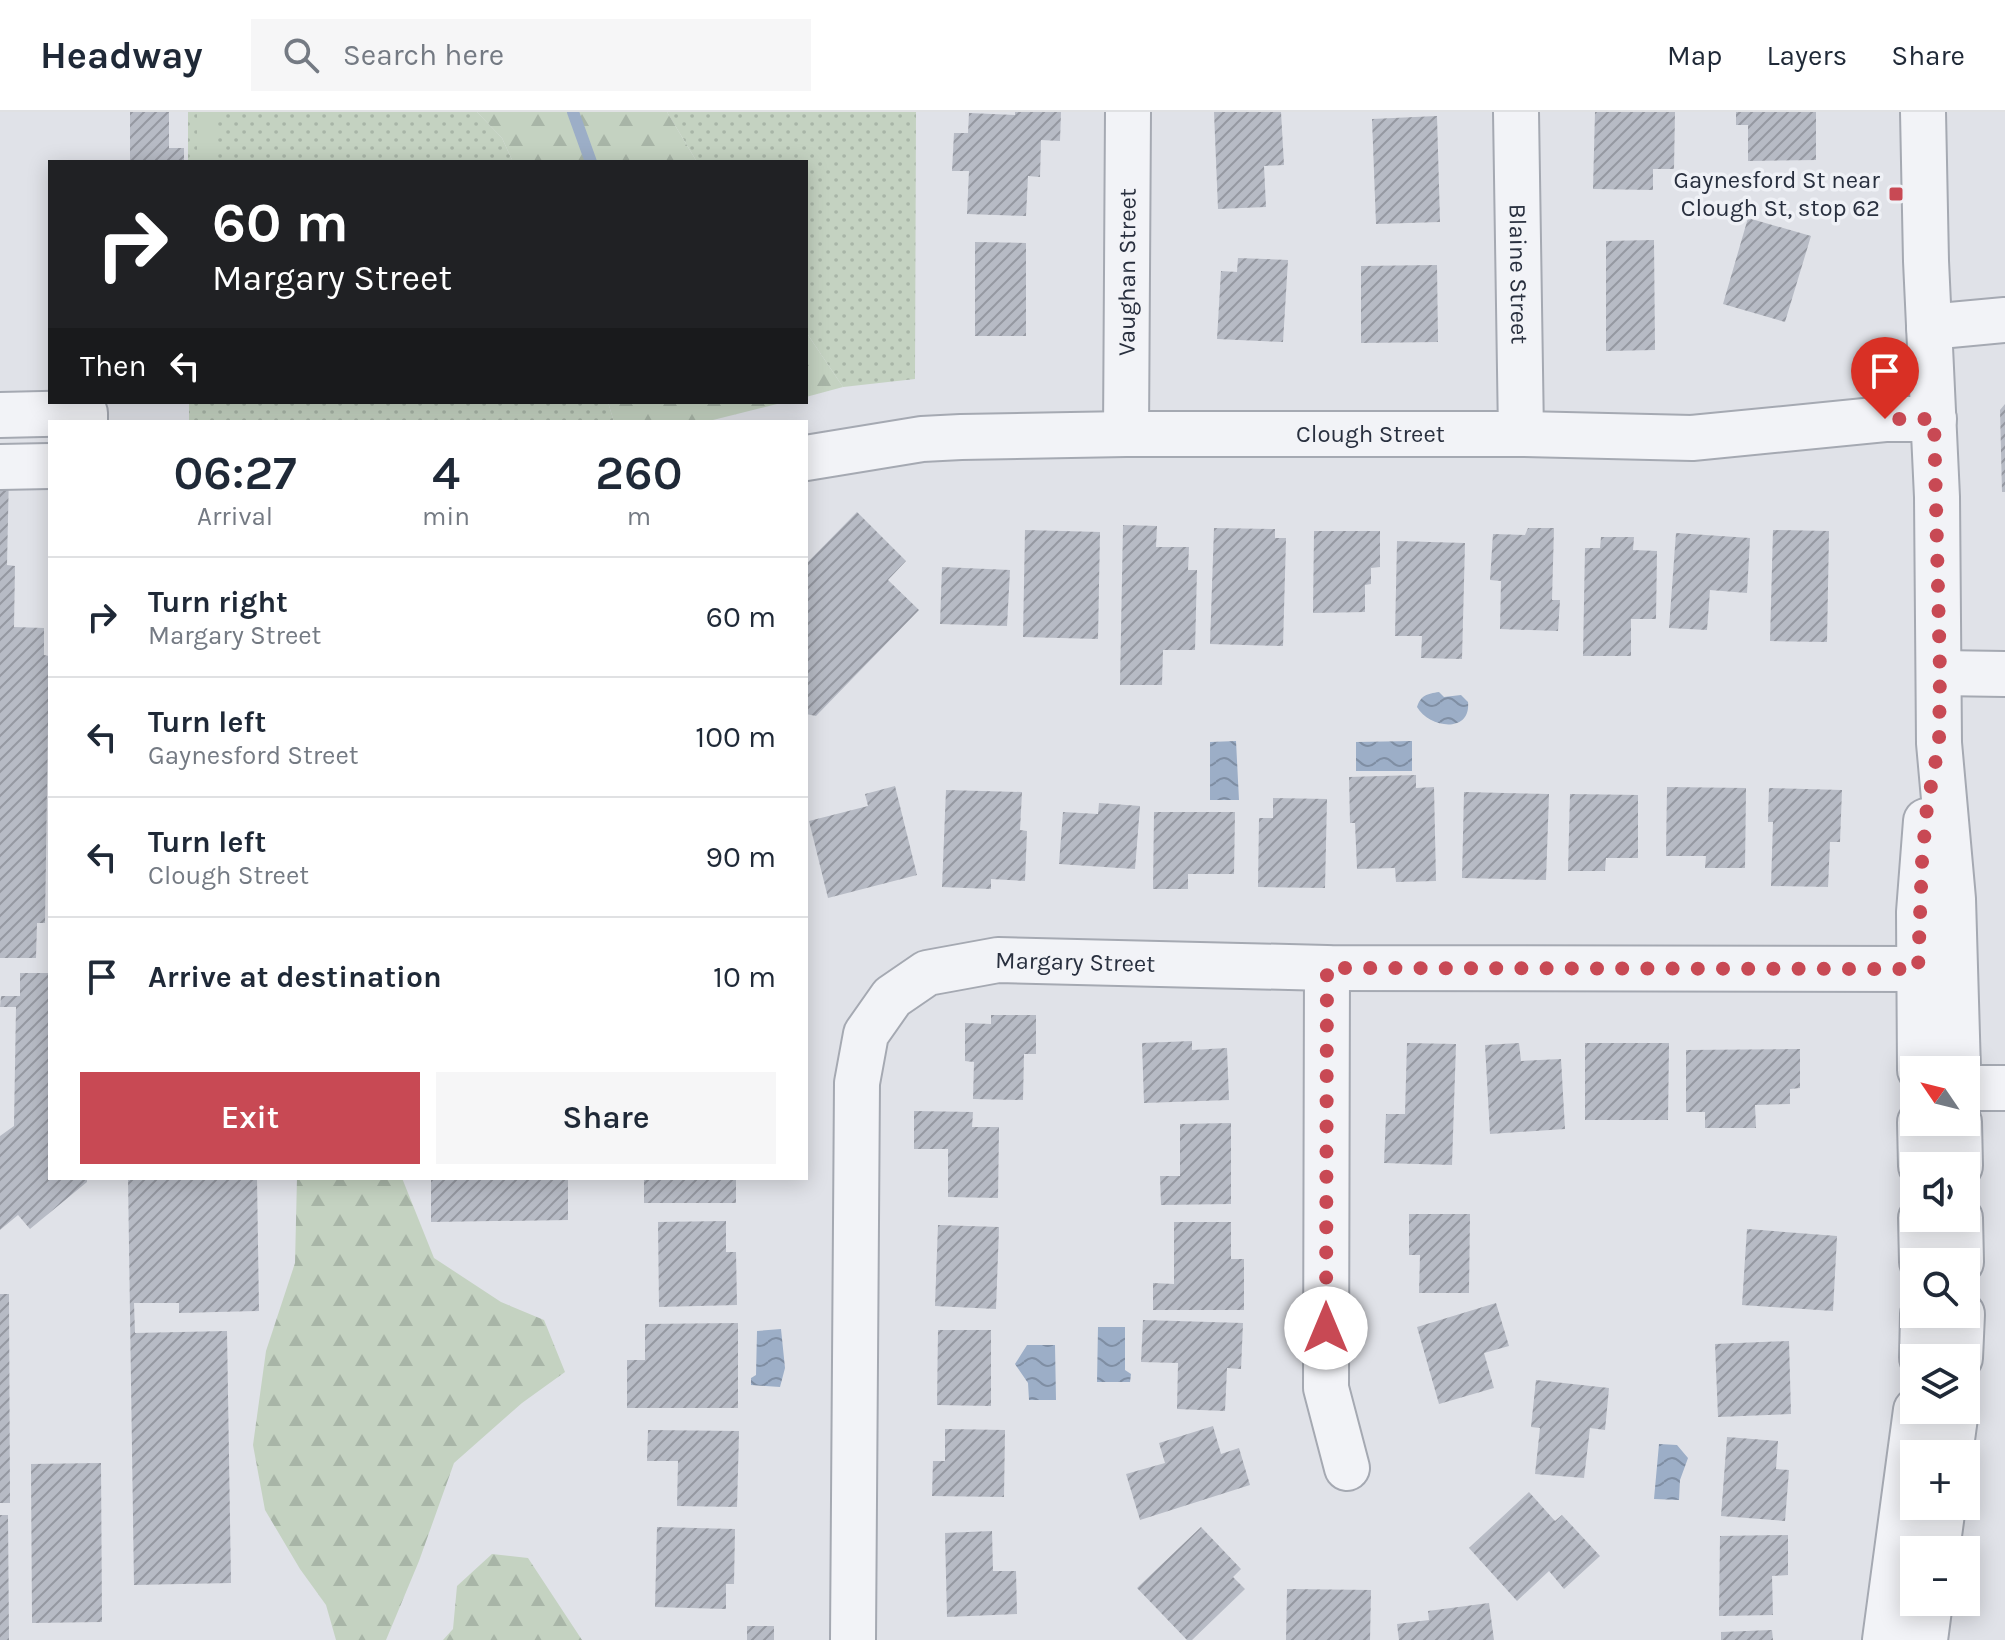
<!DOCTYPE html>
<html lang="en">
<head>
<meta charset="utf-8">
<style>
  :root { --surface:#fff; --page:#f6f6f7; --text:#1f2937; --muted:#747a83; --line:#e0e1e3; --accent:#c84954 }
  body { margin:0; font-family:Karla,sans-serif; background:var(--page); color:var(--text); height:100vh; display:flex; flex-direction:column; font-size:30px; white-space:nowrap }
  * { box-sizing:border-box; margin:0 }
  p { font-size:26px; color:var(--muted) }
  .icon { flex:none; width:44px; height:44px; fill:none; stroke:currentColor; stroke-width:2; stroke-linecap:round; stroke-linejoin:round }
  .map { position:relative; flex:1; overflow:hidden }
  .sheet { position:absolute; left:48px; top:308px; width:760px; height:760px; display:flex; flex-direction:column; background:var(--surface); border-radius:0px; box-shadow:0 4px 20px #0003 }
  .sheet>* { flex:none }
  .guide { position:absolute; left:48px; top:48px; width:760px; height:244px; border-radius:0px; box-shadow:0 4px 20px #0003; background:#202124; color:#fff; overflow:hidden }
  .needle { width:52px; rotate:305deg }
  .buttons { position:absolute; left:1900px; top:944px; display:grid; gap:16px }
  .buttons a { display:grid; place-items:center; width:80px; height:80px; border-radius:0px; background:var(--surface); box-shadow:0 4px 20px #0003; font-size:40px }
  .pin { position:absolute; display:grid; place-items:center; width:68px; height:68px; color:#fff; margin:-82px -34px; border-radius:50% 50% 50% 0; rotate:-45deg; box-shadow:0 0 8px #0007 }
  .pin .icon { rotate:45deg }
  .me { position:absolute; width:88px; margin:-44px; rotate:0deg; stroke-linejoin:round; filter:drop-shadow(0 0 6px #0008) }
  .turn { display:flex; align-items:center; gap:28px; height:168px; padding:0 32px; font-size:36px }
  .turn .icon { width:104px; height:104px; stroke-width:2.5 }
  .turn b { display:block; font-size:56px; line-height:68px }
  .then { display:flex; align-items:center; height:76px; padding:0 32px; background:#0003; gap:16px; font-size:30px }
  .eta { display:flex; justify-content:space-evenly; align-items:center; height:136px; text-align:center }
  .eta b { font-size:48px; font-weight:600; line-height:56px }
  .button { display:flex; gap:16px; margin-top:auto; padding:16px 32px }
  .button a { flex:1; height:92px; border-radius:0px; background:var(--accent); color:#fff; font-size:32px; font-weight:600; line-height:92px; text-align:center }
  .button a+a { background:var(--page); color:var(--text) }
  ul { padding:0; list-style:none }
  li { display:flex; align-items:center; gap:24px; height:120px; padding:0 32px; border-top:2px solid var(--line) }
  li div { flex:1 }
  li b { display:block; font-size:30px }
  li em { font-style:normal }
  header { display:flex; align-items:center; gap:48px; box-sizing:border-box; height:112px; padding:0 40px; background:var(--surface); border-bottom:2px solid var(--line) }
  header strong { font-size:38px }
  nav { display:flex; gap:44px; margin-inline-start:auto; font-size:28px }
  .search { width:560px; height:72px; background:var(--page); display:flex; align-items:center; gap:20px; box-sizing:border-box; padding:0 28px; border-radius:0px; color:var(--muted); font-size:30px }
  .map>svg:first-child { display:block }
  .grass { fill:url(#grass-dots) }
  .forest { fill:url(#forest-firs) }
  .pitch { fill:#c4d2c1 }
  .water { fill:url(#water-waves) }
  .lines { fill:none; stroke-linecap:round; stroke-linejoin:round }
  .stream { stroke:#9caec7; stroke-width:12 }
  .building { fill:url(#building-hatch) }
  .minor-casing { stroke:#a5a9b2; stroke-width:48 }
  .minor { stroke:#f2f3f7; stroke-width:44 }
  .route { stroke:#c84954; stroke-width:14; stroke-dasharray:0 25.2 }
  .poi-dot { fill:#c84954; stroke:#eff1f6; stroke-width:3 }
  .labels { text-anchor:middle; dominant-baseline:central; stroke-width:7; stroke-linejoin:round; paint-order:stroke }
  .poi-label { font-size:24px; fill:#29303f; stroke:#eff1f6; text-anchor:end }
  .street-label { font-size:24px; fill:#29303f; stroke:#eff1f6 }
</style>
</head>
<body>
<header>
<strong>Headway</strong>
<div class="search"><svg class="icon" aria-label="search" viewBox="0 0 24 24"><circle cx="10" cy="10" r="6"/><path d="M15 15l6 6"/></svg>Search here</div>
<nav><a>Map</a><a>Layers</a><a>Share</a></nav>
</header>
<div class="map">
<svg width="2005" height="1528" viewBox="0 0 2005 1528">
  <defs>
    <pattern id="grass-dots" width="8" height="8" patternUnits="userSpaceOnUse" patternTransform="scale(2)"><rect width="8" height="8" fill="#c4d2c1"/><path d="M2 2h.1M6 6h.1" fill="none" stroke="#a8b5a7" stroke-width="1.8" stroke-linecap="round"/></pattern>
    <pattern id="forest-firs" width="22" height="20" patternUnits="userSpaceOnUse" patternTransform="scale(2)"><rect width="22" height="20" fill="#c4d2c1"/><path d="M5 1l3.5 6h-7zM16 11l3.5 6h-7z" fill="#a8b5a7"/></pattern>
    <pattern id="water-waves" width="16" height="10" patternUnits="userSpaceOnUse" patternTransform="scale(2)"><rect width="16" height="10" fill="#9caec7"/><path d="M0 5q4-4 8 0t8 0" fill="none" stroke="#7f8ea3"/></pattern>
    <pattern id="building-hatch" width="6" height="6" patternUnits="userSpaceOnUse" patternTransform="scale(2)"><rect width="6" height="6" fill="#b7bbc5"/><path d="M-1 1l2-2M0 6l6-6M5 7l2-2" fill="none" stroke="#9598a1"/></pattern>
  </defs>
  <rect width="100%" height="100%" fill="#e0e2e8"/>
  <!-- grass -->
  <path class="grass" d="M 188,0 L 477,0 L 502,26 L 513,50 L 188,50 Z
    M 667,0 L 916,0 L 915,267 L 843,275 L 806,220 L 806,50 L 697,50 Z
    M 189,290 L 608,290 L 614,310 L 189,310 Z"/>
  <!-- forest -->
  <path class="forest" d="M 477,0 L 667,0 L 697,50 L 513,50 L 502,26 Z
    M 806,220 L 843,275 L 806,285 Z
    M 608,290 L 785,290 L 705,310 L 614,310 Z
    M 297,1066 L 402,1066 L 434,1146 L 501,1190 L 544,1208 L 565,1260 L 522,1291 L 454,1351 L 419,1449 L 386,1528 L 336,1528 L 326,1493 L 300,1457 L 265,1398 L 253,1333 L 266,1239 L 295,1151 Z
    M 492,1442 L 528,1446 L 582,1528 L 443,1528 L 453,1517 L 457,1474 Z"/>
  <!-- pitch -->
  <path class="pitch" d="M 197,0 L 214,0 L 214,50 L 197,50 Z"/>
  <!-- water -->
  <path class="water" d="M 1439,580 L 1444,585 L 1461,583 L 1468,590 C 1471,622 1429,616 1417,595 C 1421,583 1427,582 1439,580 Z
    M 1236,629 L 1239,688 L 1210,688 L 1210,630 Z
    M 1412,629 L 1412,659 L 1356,659 L 1356,630 Z
    M 1098,1215 L 1125,1215 L 1125,1258 L 1131,1262 L 1130,1270 L 1097,1270 Z
    M 781,1217 L 785,1256 L 780,1275 L 751,1273 L 751,1266 L 756,1263 L 757,1219 Z
    M 1027,1233 L 1055,1233 L 1056,1288 L 1029,1288 L 1028,1271 L 1015,1252 Z
    M 1659,1332 L 1677,1333 L 1688,1346 L 1680,1368 L 1679,1388 L 1654,1387 Z"/>
  <g class="lines">
    <!-- stream -->
    <path class="stream" d="M 573,0 L 591,50"/>
  </g>
  <!-- building -->
  <path class="building" d="M 130,0 L 169,0 L 169,36 L 184,36 L 184,50 L 130,50 Z
    M 1015,0 L 1061,0 L 1060,29 L 1041,28 L 1040,65 L 1028,64 L 1026,104 L 967,102 L 969,59 L 952,59 L 954,21 L 968,21 L 969,1 L 1015,3 Z
    M 1214,0 L 1281,0 L 1284,53 L 1264,54 L 1266,95 L 1218,97 Z
    M 1595,0 L 1675,0 L 1674,57 L 1653,57 L 1653,78 L 1593,77 Z
    M 1736,0 L 1816,0 L 1816,48 L 1748,49 L 1748,13 L 1736,13 Z
    M 1437,4 L 1440,110 L 1376,112 L 1372,7 Z
    M 1748,106 L 1811,124 L 1785,210 L 1723,192 Z
    M 1654,128 L 1655,238 L 1606,239 L 1606,129 Z
    M 975,130 L 1026,131 L 1026,224 L 975,224 Z
    M 1238,146 L 1288,148 L 1283,230 L 1217,227 L 1221,159 L 1237,160 Z
    M 1437,153 L 1438,230 L 1361,231 L 1361,154 Z
    M 2005,292 L 2005,380 L 2002,380 L 2000,298 Z
    M 0,359 L 9,360 L 7,453 L 15,454 L 14,515 L 44,516 L 44,543 L 49,544 L 45,811 L 37,811 L 36,846 L 0,846 Z
    M 857,400 L 906,449 L 888,468 L 919,498 L 816,604 L 806,602 L 806,452 Z
    M 1123,413 L 1157,414 L 1156,435 L 1189,435 L 1188,458 L 1197,458 L 1195,538 L 1163,538 L 1162,573 L 1120,573 Z
    M 1214,416 L 1275,417 L 1275,426 L 1286,426 L 1283,534 L 1210,532 Z
    M 1528,416 L 1554,416 L 1552,488 L 1560,488 L 1558,519 L 1500,517 L 1501,469 L 1490,468 L 1493,422 L 1525,423 Z
    M 1025,418 L 1100,420 L 1098,527 L 1023,525 Z
    M 1773,418 L 1829,419 L 1827,530 L 1770,529 Z
    M 1314,419 L 1380,419 L 1380,455 L 1371,456 L 1371,472 L 1365,473 L 1365,500 L 1313,501 Z
    M 1676,421 L 1750,426 L 1747,481 L 1710,478 L 1707,518 L 1669,516 Z
    M 1601,425 L 1634,425 L 1633,438 L 1657,439 L 1656,507 L 1631,507 L 1631,544 L 1583,544 L 1585,436 L 1600,436 Z
    M 1397,429 L 1465,431 L 1462,547 L 1421,546 L 1422,524 L 1395,524 Z
    M 942,455 L 1010,458 L 1007,514 L 940,512 Z
    M 1416,663 L 1416,676 L 1434,675 L 1436,769 L 1396,770 L 1395,756 L 1357,757 L 1355,711 L 1350,711 L 1349,665 Z
    M 895,674 L 917,763 L 828,786 L 809,709 L 868,694 L 865,682 Z
    M 1667,675 L 1746,676 L 1745,756 L 1705,756 L 1706,744 L 1666,744 Z
    M 1769,676 L 1842,678 L 1840,730 L 1830,730 L 1828,775 L 1771,774 L 1773,710 L 1768,710 Z
    M 946,678 L 1022,680 L 1020,718 L 1027,719 L 1025,769 L 991,767 L 991,777 L 942,775 Z
    M 1464,680 L 1549,682 L 1546,768 L 1462,766 Z
    M 1570,682 L 1638,683 L 1638,746 L 1606,746 L 1605,759 L 1568,759 Z
    M 1273,686 L 1327,687 L 1325,776 L 1258,775 L 1259,706 L 1273,706 Z
    M 1099,691 L 1140,694 L 1135,757 L 1059,752 L 1063,700 L 1098,702 Z
    M 1154,700 L 1235,700 L 1234,762 L 1188,762 L 1188,777 L 1153,777 Z
    M 20,861 L 50,861 L 50,1066 L 87,1066 L 87,1070 L 30,1117 L 18,1103 L 0,1118 L 0,1024 L 14,1014 L 16,895 L 0,895 L 1,884 L 20,884 Z
    M 991,903 L 1036,903 L 1036,942 L 1024,942 L 1023,988 L 973,987 L 974,950 L 965,949 L 965,911 L 991,912 Z
    M 1192,929 L 1192,938 L 1227,936 L 1229,988 L 1144,991 L 1142,931 Z
    M 1407,931 L 1456,932 L 1452,1053 L 1384,1051 L 1386,1002 L 1405,1002 Z
    M 1519,931 L 1521,949 L 1561,947 L 1565,1017 L 1490,1022 L 1485,933 Z
    M 1585,931 L 1669,931 L 1668,1008 L 1585,1008 Z
    M 1800,937 L 1800,976 L 1790,977 L 1790,992 L 1755,993 L 1756,1016 L 1705,1016 L 1705,1000 L 1686,1000 L 1686,938 Z
    M 914,999 L 973,1000 L 972,1015 L 999,1015 L 998,1086 L 948,1085 L 948,1037 L 914,1037 Z
    M 1231,1011 L 1231,1092 L 1161,1093 L 1160,1064 L 1180,1064 L 1180,1012 Z
    M 128,1066 L 257,1066 L 259,1199 L 179,1201 L 179,1191 L 134,1191 L 135,1221 L 227,1219 L 231,1471 L 134,1473 Z
    M 431,1066 L 568,1066 L 568,1108 L 431,1110 Z
    M 644,1066 L 736,1066 L 736,1091 L 644,1091 Z
    M 1409,1102 L 1470,1102 L 1469,1181 L 1419,1181 L 1420,1143 L 1409,1143 Z
    M 726,1109 L 726,1140 L 736,1140 L 737,1193 L 659,1195 L 658,1110 Z
    M 1174,1110 L 1231,1110 L 1231,1147 L 1244,1147 L 1244,1198 L 1153,1198 L 1153,1171 L 1174,1172 Z
    M 938,1113 L 999,1115 L 996,1197 L 935,1194 Z
    M 1747,1117 L 1837,1124 L 1833,1199 L 1742,1193 Z
    M 0,1182 L 9,1182 L 10,1391 L 0,1391 Z
    M 1496,1191 L 1509,1234 L 1484,1241 L 1494,1276 L 1439,1292 L 1417,1215 Z
    M 1143,1208 L 1243,1211 L 1241,1257 L 1227,1256 L 1225,1299 L 1177,1297 L 1178,1251 L 1141,1250 Z
    M 738,1211 L 738,1296 L 627,1296 L 627,1248 L 645,1248 L 645,1212 Z
    M 938,1218 L 991,1218 L 991,1294 L 937,1293 Z
    M 1789,1229 L 1791,1302 L 1718,1305 L 1715,1232 Z
    M 1536,1268 L 1609,1276 L 1605,1318 L 1590,1316 L 1584,1366 L 1535,1362 L 1540,1316 L 1531,1315 Z
    M 1213,1314 L 1221,1342 L 1239,1336 L 1250,1373 L 1140,1408 L 1126,1362 L 1165,1351 L 1159,1331 Z
    M 945,1317 L 1005,1318 L 1004,1385 L 932,1384 L 933,1349 L 945,1349 Z
    M 648,1318 L 739,1319 L 737,1395 L 677,1394 L 678,1349 L 647,1349 Z
    M 1727,1325 L 1778,1329 L 1776,1357 L 1789,1358 L 1785,1409 L 1721,1404 Z
    M 101,1351 L 102,1510 L 32,1511 L 31,1352 Z
    M 1529,1380 L 1555,1409 L 1562,1403 L 1600,1444 L 1564,1477 L 1549,1459 L 1517,1489 L 1469,1436 Z
    M 0,1403 L 8,1403 L 9,1528 L 0,1528 Z
    M 657,1415 L 735,1417 L 734,1472 L 726,1472 L 726,1497 L 655,1495 Z
    M 1201,1415 L 1241,1457 L 1233,1465 L 1245,1477 L 1192,1528 L 1187,1528 L 1137,1476 Z
    M 992,1419 L 993,1459 L 1016,1459 L 1017,1502 L 947,1505 L 945,1421 Z
    M 1788,1423 L 1788,1463 L 1772,1464 L 1773,1503 L 1719,1504 L 1720,1424 Z
    M 1287,1477 L 1371,1478 L 1370,1528 L 1286,1528 Z
    M 1489,1491 L 1494,1528 L 1399,1528 L 1397,1512 L 1429,1508 L 1428,1499 Z
    M 747,1514 L 774,1514 L 774,1528 L 747,1528 Z
    M 1772,1518 L 1773,1528 L 1721,1528 L 1721,1520 Z"/>
  <g class="lines">
    <!-- minor casing -->
    <g class="minor-casing">
      <g id="minor">
        <path id="s1" d="M 1516,0 L 1521,322"/>
        <path d="M 1923,0 L 1926,149 L 1937,385 L 1939,631 L 1953,787 L 1958,958"/>
        <path d="M 1929,215 L 2005,208"/>
        <path d="M 0,303 L 85,301 L 85,310"/>
        <path id="s2" d="M 1126,322 L 1128,0"/>
        <path id="s3" d="M 806,346 L 922,327 L 961,325 L 1126,322 L 1521,322 L 1692,326 L 1885,307 L 1934,307"/>
        <path d="M 0,355 L 50,354"/>
        <path d="M 1940,561 L 2005,562"/>
        <path d="M 1327,856 L 1326,1276 L 1347,1356"/>
        <path d="M 1920,958 L 1919,800 L 1926,709"/>
        <path d="M 1966,976 L 2005,976"/>
        <path d="M 1920,1010 L 1921,1054"/>
        <path d="M 1959,1010 L 1960,1054"/>
        <path d="M 1921,1106 L 1922,1150"/>
        <path d="M 1960,1106 L 1961,1150"/>
        <path d="M 1922,1246 L 1923,1202"/>
        <path d="M 1960,1246 L 1962,1202"/>
        <path d="M 1950,1342 L 1956,1298"/>
        <path d="M 1937,1438 L 1943,1394"/>
        <path id="s4" d="M 853,1528 L 857,971 L 866,922 L 892,885 L 927,861 L 998,848 L 1327,856 L 1918,857"/>
        <path d="M 1885,1528 L 1916,1298"/>
        <path d="M 1925,1528 L 1930,1490"/>
      </g>
    </g>
    <!-- minor -->
    <use href="#minor" class="minor"/>
  </g>
  <g class="lines">
    <!-- route -->
    <path class="route" d="M 1326,1216 L 1327,856 L 1918,857 L 1922,750 L 1927,695 L 1939,631 L 1940,561 L 1934,307 L 1885,307"/>
  </g>
  <!-- markers -->
  <rect class="poi-dot" x="1888" y="74" width="16" height="16" rx="4"/>
  <g class="labels">
    <!-- poi labels -->
    <g class="poi-label">
      <text x="1880" y="68">Gaynesford St near<tspan x="1880" dy="28">Clough St, stop 62</tspan></text>
    </g>
    <!-- street labels -->
    <g class="street-label">
      <text stroke="none"><textPath href="#s2" startOffset="162">Vaughan Street</textPath></text>
      <text stroke="none"><textPath href="#s1" startOffset="162">Blaine Street</textPath></text>
      <text stroke="none"><textPath href="#s3" startOffset="566">Clough Street</textPath></text>
      <text stroke="none"><textPath href="#s4" startOffset="844">Margary Street</textPath></text>
    </g>
  </g>
</svg>
<div class="buttons">
<a><svg class="needle" viewBox="-14 -14 28 28"><path d="M0-13l5 13h-10z" fill="#e53935"/><path d="M0 13l5-13h-10z" fill="#747a83"/></svg></a>
<a><svg class="icon" aria-label="sound" viewBox="0 0 24 24"><path d="M4 9h4l5-4v14l-5-4H4zM17 9q2 3 0 6"/></svg></a>
<a><svg class="icon" aria-label="search" viewBox="0 0 24 24"><circle cx="10" cy="10" r="6"/><path d="M15 15l6 6"/></svg></a>
<a><svg class="icon" aria-label="layers" viewBox="0 0 24 24"><path d="M12 4l9 5-9 5-9-5zM3 14l9 5 9-5"/></svg></a>
<a>+</a>
<a>−</a>
</div>
<div class="pin" style="left:1885px;top:307px;background:#d93025"><svg class="icon" aria-label="arrive" viewBox="0 0 24 24"><path d="M6 21V4h12l-3 4 3 4H6"/></svg></div>
<svg class="me" style="left:1326px;top:1216px" viewBox="-20 -20 40 40"><circle r="19" fill="#fff"/><path d="M0-13L10 11 0 6-10 11z" fill="#c84954"/></svg>
<div class="guide">
<div class="turn"><svg class="icon" aria-label="right" viewBox="0 0 24 24"><path d="M7 20v-9h11M14 6l5 5-5 5"/></svg><div><b>60 m</b>Margary Street</div></div>
<div class="then">Then<svg class="icon" aria-label="left" viewBox="0 0 24 24"><path d="M17 20v-9H6M10 6l-5 5 5 5"/></svg></div>
</div>
<section class="sheet">
<div class="eta">
<div><b>06:27</b><p>Arrival</p></div>
<div><b>4</b><p>min</p></div>
<div><b>260</b><p>m</p></div>
</div>
<ul>
<li><svg class="icon" aria-label="right" viewBox="0 0 24 24"><path d="M7 20v-9h11M14 6l5 5-5 5"/></svg><div><b>Turn right</b><p>Margary Street</p></div><em>60 m</em></li>
<li><svg class="icon" aria-label="left" viewBox="0 0 24 24"><path d="M17 20v-9H6M10 6l-5 5 5 5"/></svg><div><b>Turn left</b><p>Gaynesford Street</p></div><em>100 m</em></li>
<li><svg class="icon" aria-label="left" viewBox="0 0 24 24"><path d="M17 20v-9H6M10 6l-5 5 5 5"/></svg><div><b>Turn left</b><p>Clough Street</p></div><em>90 m</em></li>
<li><svg class="icon" aria-label="arrive" viewBox="0 0 24 24"><path d="M6 21V4h12l-3 4 3 4H6"/></svg><div><b>Arrive at destination</b></div><em>10 m</em></li>
</ul>
<div class="button"><a>Exit</a><a>Share</a></div>
</section>
</div>
</body>
</html>
